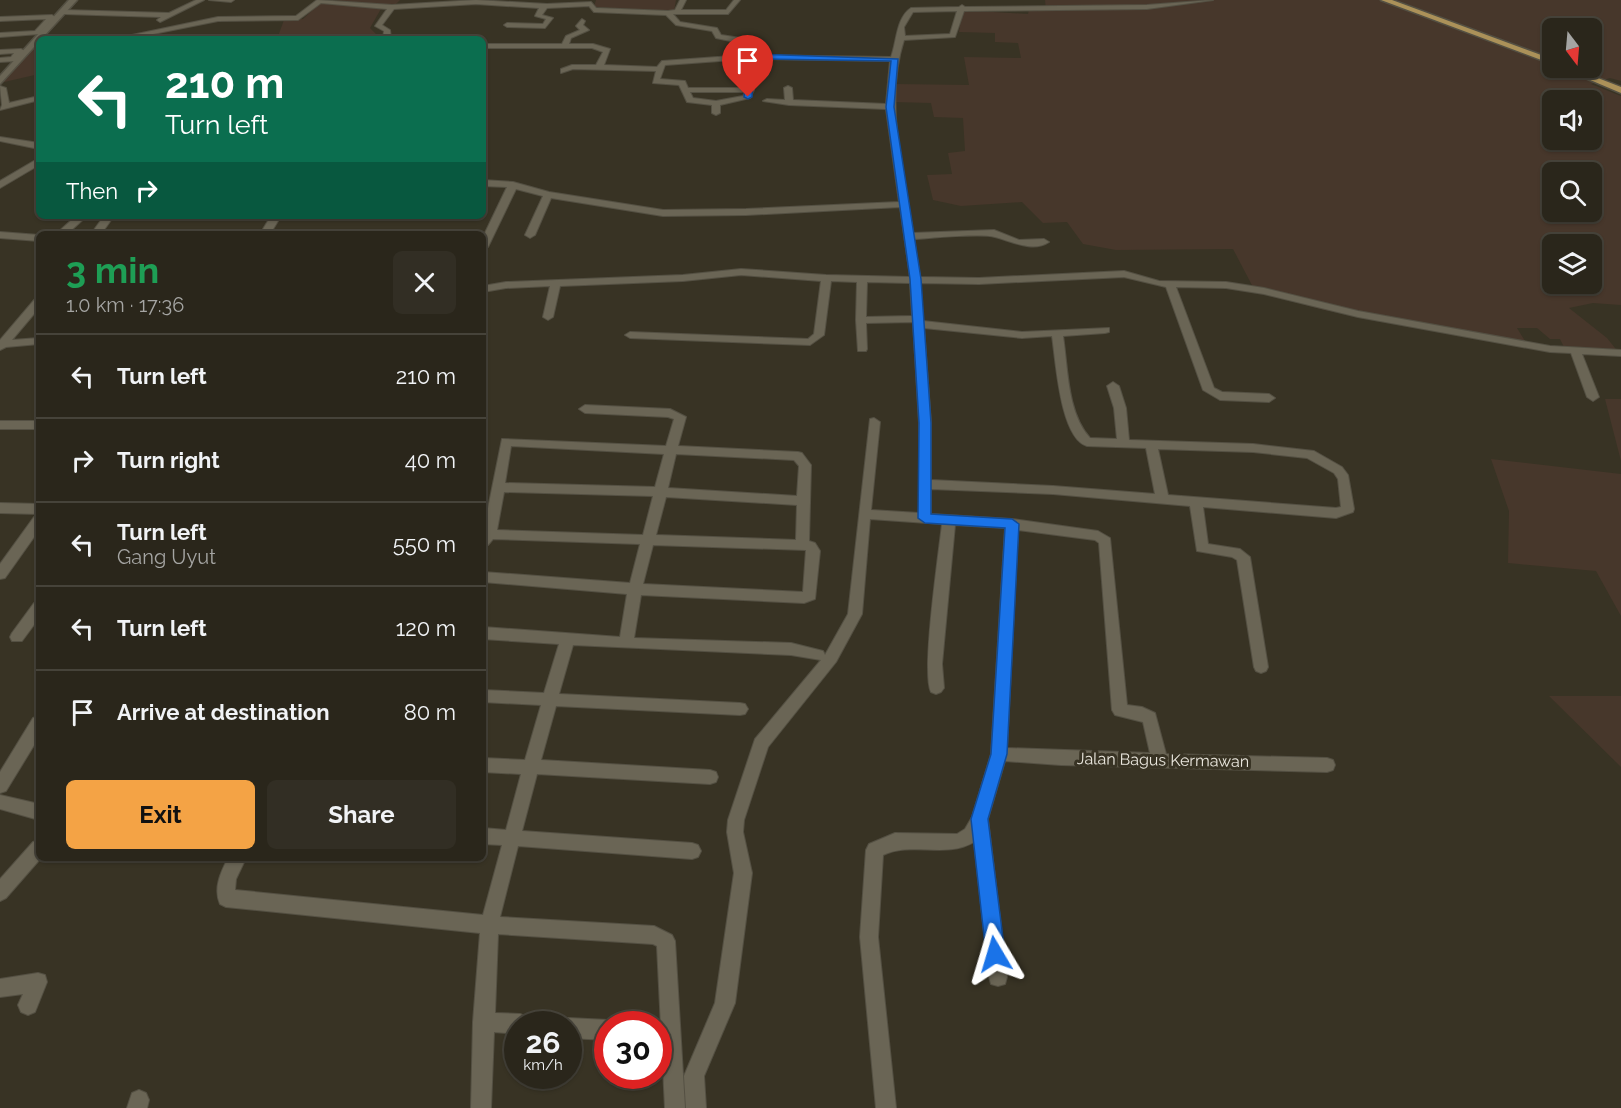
<!DOCTYPE html>
<html lang="en">
<head>
<meta charset="utf-8">
<style>
  :root { --surface:#2a261b; --page:#322e24; --text:#f1f3f6; --muted:#a5a5a3; --line:#46433a; --accent:#f4a345 }
  body { margin:0; font-family:Raleway,sans-serif; background:var(--page); color:var(--text); height:100vh; display:flex; flex-direction:column; font-size:22px; white-space:nowrap }
  * { box-sizing:border-box; margin:0 }
  p { font-size:20px; color:var(--muted) }
  .icon { flex:none; width:33px; height:33px; fill:none; stroke:currentColor; stroke-width:2; stroke-linecap:round; stroke-linejoin:round }
  .map { position:relative; flex:1; overflow:hidden }
  .sheet { position:absolute; left:36px; top:231px; width:450px; height:630px; display:flex; flex-direction:column; background:var(--surface); border-radius:9px; box-shadow:0 2px 4px #0004,0 0 0 2px var(--line) }
  .sheet>* { flex:none }
  .guide { position:absolute; left:36px; top:36px; width:450px; height:183px; border-radius:9px; box-shadow:0 2px 4px #0004,0 0 0 2px var(--line); background:#0b6e4f; color:#fff; overflow:hidden }
  .needle { width:39px; rotate:164deg }
  .controls { position:absolute; left:1542px; top:18px; display:grid; gap:12px }
  .controls a { display:grid; place-items:center; width:60px; height:60px; border-radius:9px; background:var(--surface); box-shadow:0 2px 4px #0004,0 0 0 2px var(--line); font-size:30px }
  .speed { position:absolute; left:504px; top:1011px; display:flex; gap:12px; font-size:30px; font-weight:700; text-align:center }
  .speed>* { display:grid; place-content:center; width:78px; height:78px; border-radius:50%; background:var(--surface); box-shadow:0 2px 4px #0004,0 0 0 2px var(--line); line-height:1 }
  .speed small { font-size:15px; font-weight:400 }
  .speed .limit { border:9px solid #d22; background:#fff; color:#111 }
  .pin { position:absolute; display:grid; place-items:center; width:51px; height:51px; color:#fff; margin:-62px -26px; border-radius:50% 50% 50% 0; rotate:-45deg; box-shadow:0 0 6px #0007 }
  .pin .icon { rotate:45deg }
  .me { position:absolute; width:66px; margin:-33px; rotate:353deg; stroke-linejoin:round; filter:drop-shadow(0 0 4px #0008) }
  .turn { display:flex; align-items:center; gap:21px; height:126px; padding:0 30px; font-size:27px }
  .turn .icon { width:78px; height:78px; stroke-width:2.5 }
  .turn b { display:block; font-size:42px; line-height:51px }
  .then { display:flex; align-items:center; height:57px; padding:0 30px; background:#0003; gap:12px; font-size:22px }
  .round { display:grid; place-items:center; flex:none; width:63px; height:63px; border-radius:9px; background:var(--page) }
  .headline { display:flex; align-items:center; justify-content:space-between; height:102px; padding:0 30px }
  h1 { font-size:36px; font-weight:700; line-height:45px; color:#1e9e55 }
  .button { display:flex; gap:12px; margin-top:auto; padding:12px 30px }
  .button a { flex:1; height:69px; border-radius:9px; background:var(--accent); color:#111; font-size:24px; font-weight:700; line-height:69px; text-align:center }
  .button a+a { background:var(--page); color:var(--text) }
  ul { padding:0; list-style:none }
  li { display:flex; align-items:center; gap:18px; height:84px; padding:0 30px; border-top:2px solid var(--line) }
  li div { flex:1 }
  li b { display:block; font-size:22px }
  li em { font-style:normal }
  .map>svg:first-child { display:block }
  .industrial { fill:#47372b; fill-rule:evenodd }
  .lines { fill:none; stroke-linecap:round; stroke-linejoin:round }
  .minor-casing { stroke:#545043; stroke-width:2 }
  .tertiary-casing { stroke:#545043; stroke-width:3 }
  .primary-casing { stroke:#545043; stroke-width:3 }
  .minor { fill:#6a6555; fill-rule:evenodd }
  .tertiary { fill:#6a6555; fill-rule:evenodd }
  .primary { fill:#ab9159; fill-rule:evenodd }
  .route { fill:#1a73e8; stroke:#114b97; stroke-width:1.5 }
  .labels { text-anchor:middle; dominant-baseline:central; stroke-width:6; stroke-linejoin:round; paint-order:stroke }
  .street-label { font-size:16px; fill:#eae7de; stroke:#383324 }
</style>
</head>
<body>
<div class="map">
<svg width="1621" height="1108" viewBox="0 0 1621 1108">
  <rect width="100%" height="100%" fill="#383324"/>
  <!-- industrial -->
  <path class="industrial" d="M 344,0 L 400,0 L 394,6 L 382,7 L 370,28 L 381,39 L 277,39 L 284,20 L 303,19 L 321,2 Z
    M 596,0 L 676,0 L 674,11 L 594,7 Z
    M 1045,0 L 1621,0 L 1621,81 L 1610,78 L 1591,84 L 1621,96 L 1621,305 L 1593,303 L 1569,308 L 1607,338 L 1619,353 L 1567,353 L 1560,339 L 1550,339 L 1537,328 L 1517,328 L 1525,341 L 1324,310 L 1255,291 L 1233,249 L 1116,250 L 1083,244 L 1067,222 L 1043,223 L 1022,202 L 961,206 L 933,200 L 927,175 L 952,174 L 948,153 L 965,151 L 963,118 L 934,117 L 931,103 L 893,102 L 894,84 L 969,85 L 964,57 L 1021,58 L 1018,43 L 995,42 L 995,33 L 959,32 L 962,10 L 1028,14 L 1029,9 L 1046,10 ZM 1552,28 L 1592,28 L 1592,68 L 1552,68 ZM 1552,100 L 1592,100 L 1592,140 L 1552,140 ZM 1552,172 L 1592,172 L 1592,212 L 1552,212 ZM 1552,244 L 1592,244 L 1592,284 L 1552,284 Z
    M 39,42 L 39,74 L 0,83 L 0,82 Z
    M 1605,399 L 1621,399 L 1621,461 Z
    M 1491,459 L 1621,474 L 1621,616 L 1596,571 L 1508,563 L 1509,511 Z
    M 1549,696 L 1621,696 L 1621,767 Z"/>
  <g class="lines">
    <!-- minor casing -->
    <g class="minor-casing">
      <path id="minor" d="M 196,0 L 204,0 L 160,22 L 157,20 L 161,17 L 64,14 L 61,12 L 64,10 L 169,13 Z
        M 209,0 L 234,0 L 231,2 Z
        M 317,0 L 392,5 L 476,0 L 547,4 L 591,2 L 596,8 L 668,11 L 675,10 L 680,0 L 686,0 L 681,10 L 726,10 L 734,0 L 740,0 L 728,14 L 673,14 L 680,22 L 717,28 L 721,35 L 747,39 L 747,46 L 753,55 L 891,57 C 897,41 896,18 911,8 L 959,7 L 962,5 L 965,7 L 1147,5 L 1213,0 L 1147,9 L 964,11 L 955,37 L 904,40 C 884,102 904,171 913,233 L 994,230 L 1019,240 L 1044,239 L 1049,242 C 1033,253 1011,241 995,237 C 980,233 932,238 914,239 L 920,277 L 979,278 L 1124,271 L 1159,281 L 1226,282 L 1264,288 L 1358,311 L 1550,346 L 1621,350 L 1621,356 L 1582,354 L 1599,397 L 1593,401 L 1587,397 L 1571,353 L 1550,352 L 1358,317 L 1264,294 L 1226,288 L 1176,287 L 1214,388 L 1222,392 L 1269,394 L 1275,398 L 1269,402 L 1220,400 L 1203,390 L 1166,287 L 1124,277 L 979,284 L 920,283 L 923,321 L 1022,332 L 1109,328 L 1109,332 L 1105,333 L 1063,336 C 1068,368 1067,413 1090,438 L 1117,439 L 1114,408 L 1107,386 L 1113,382 L 1119,386 L 1126,408 L 1129,440 L 1253,444 L 1314,451 L 1342,467 L 1348,475 L 1354,509 L 1353,512 L 1336,518 L 1203,507 L 1208,544 L 1240,549 L 1250,557 L 1268,667 L 1266,671 L 1261,673 L 1256,671 L 1254,667 L 1237,560 L 1232,557 L 1197,551 L 1190,506 L 1053,494 L 931,489 L 931,514 L 1012,519 L 1098,531 L 1110,538 L 1127,705 L 1142,707 L 1155,713 L 1166,754 L 1327,758 L 1333,760 L 1335,765 L 1333,770 L 1327,772 L 1061,765 L 1005,761 L 988,819 L 1007,977 L 1005,984 L 998,986 L 991,984 L 989,977 L 974,842 C 946,859 912,841 883,855 L 878,937 L 896,1108 L 876,1108 L 860,937 L 866,850 L 869,844 L 895,833 L 957,834 L 965,829 L 972,817 L 991,754 L 1005,528 L 955,525 L 942,664 L 944,688 L 941,692 L 936,694 L 931,692 C 921,673 939,552 942,524 L 870,519 L 862,614 L 836,662 L 768,747 L 744,820 L 743,832 L 752,873 L 735,1003 L 704,1076 L 706,1108 L 686,1108 L 684,1076 L 715,1003 L 734,873 L 727,832 L 728,820 L 755,739 L 821,660 L 791,655 L 573,645 L 559,694 L 740,703 L 745,704 L 748,709 L 745,714 L 740,715 L 556,706 L 541,760 L 710,770 L 716,772 L 718,777 L 716,782 L 710,784 L 537,774 L 522,831 L 692,843 L 698,845 L 701,851 L 698,857 L 692,859 L 518,846 L 500,917 L 654,926 L 672,935 L 675,941 L 685,1108 L 665,1108 L 657,946 L 653,944 L 498,934 L 495,1013 L 520,1014 L 527,1017 L 530,1024 L 518,1024 L 518,1034 L 494,1032 L 491,1108 L 471,1108 L 473,1022 L 480,933 L 226,907 L 220,904 C 213,888 221,872 228,858 L 246,858 L 236,879 L 235,890 L 483,915 L 502,845 L 483,844 L 483,828 L 506,830 L 521,774 L 483,772 L 483,758 L 525,760 L 541,705 L 483,702 L 483,690 L 544,693 L 559,644 L 483,639 L 483,627 L 620,637 L 627,594 L 483,582 L 483,572 L 630,583 L 640,544 L 493,539 L 488,545 L 483,547 L 483,533 L 502,439 L 666,446 L 674,419 L 668,417 L 585,413 L 579,409 L 585,405 L 670,409 L 686,417 L 678,446 L 798,452 L 802,453 L 811,465 L 809,541 L 815,543 L 820,551 L 815,599 L 804,603 L 641,595 L 634,638 L 791,643 L 823,651 L 825,655 L 848,614 L 870,419 L 874,418 L 880,422 L 871,510 L 919,513 L 919,423 L 913,322 L 866,323 L 867,349 L 866,351 L 858,351 L 856,320 L 857,282 L 831,281 L 824,335 L 810,345 L 630,338 L 625,335 L 630,332 L 808,339 L 814,334 L 821,281 L 741,275 L 683,281 L 560,286 L 553,317 L 548,320 L 543,317 L 550,286 L 506,288 L 483,292 L 483,286 L 506,282 L 683,275 L 741,269 L 826,275 L 910,277 L 900,207 L 746,215 L 663,216 L 551,198 L 535,235 L 530,238 L 525,235 L 543,196 L 516,189 L 488,247 L 483,250 L 483,237 L 507,187 L 483,186 L 483,180 L 513,182 L 549,192 L 663,210 L 746,209 L 899,202 L 886,109 L 789,105 L 763,101 L 767,99 L 785,100 L 784,88 L 788,86 L 792,88 L 793,100 L 886,104 L 890,61 L 755,59 L 754,90 L 750,98 L 720,105 L 720,113 L 716,115 L 712,113 L 712,105 L 687,102 L 679,85 L 653,83 L 656,71 L 573,69 L 561,73 L 561,69 L 572,65 L 596,65 L 603,52 L 592,48 L 483,48 L 483,44 L 562,44 L 566,36 L 580,30 L 576,26 L 582,19 L 585,21 L 583,25 L 589,30 L 571,38 L 569,44 L 593,44 L 610,49 L 604,65 L 657,67 L 662,61 L 746,55 L 739,46 L 740,43 L 716,38 L 712,31 L 676,25 L 666,15 L 594,12 L 589,6 L 547,8 L 542,15 L 553,18 L 545,28 L 507,27 L 504,25 L 507,23 L 543,24 L 546,19 L 535,16 L 539,8 L 476,4 L 394,9 L 382,25 L 390,30 L 391,39 L 383,39 L 384,31 L 375,26 L 387,9 L 321,3 L 298,20 L 218,21 L 128,39 L 113,39 L 218,17 L 296,16 ZM 957,11 L 950,34 L 905,36 L 904,27 L 913,12 ZM 747,59 L 746,88 L 688,88 L 685,81 L 660,79 L 665,65 ZM 690,92 L 745,92 L 743,96 L 716,101 L 693,98 ZM 867,282 L 910,283 L 912,316 L 866,317 ZM 924,328 L 1022,338 L 1052,336 C 1056,361 1060,438 1087,446 L 1146,448 L 1155,494 L 1053,486 L 931,480 L 931,423 ZM 511,446 L 664,454 L 655,487 L 505,483 ZM 1158,449 L 1253,452 L 1307,458 L 1334,473 L 1338,479 L 1341,507 L 1336,508 L 1168,495 ZM 676,454 L 794,460 L 799,466 L 797,496 L 668,488 ZM 504,492 L 653,496 L 643,535 L 497,530 ZM 666,497 L 797,505 L 796,540 L 656,535 ZM 1018,530 L 1095,540 L 1099,543 L 1112,710 L 1115,715 L 1143,722 L 1150,753 L 1007,748 ZM 653,545 L 806,550 L 803,592 L 643,584 Z
        M 52,15 L 55,17 L 39,34 L 0,37 L 0,33 L 35,31 L 46,19 L 0,21 L 0,17 Z
        M 21,49 L 25,51 L 16,61 L 0,62 L 0,58 L 11,57 L 14,53 L 0,54 L 0,50 Z
        M 0,86 L 6,88 L 9,103 L 39,96 L 39,100 L 0,110 L 2,105 Z
        M 0,137 L 39,143 L 39,149 L 0,141 Z
        M 39,158 L 39,165 L 0,188 L 0,181 Z
        M 76,216 L 87,216 L 67,234 L 56,234 Z
        M 104,216 L 114,216 L 101,234 L 91,234 Z
        M 271,216 L 281,216 L 270,234 L 260,234 Z
        M 0,232 L 39,235 L 39,241 L 0,238 Z
        M 39,298 L 39,308 L 12,340 L 39,338 L 39,344 L 6,347 L 0,350 L 0,340 L 35,299 Z
        M 0,421 L 39,421 L 39,429 L 0,429 Z
        M 0,503 L 39,504 L 39,514 L 0,513 Z
        M 39,515 L 39,530 L 5,578 L 0,579 L 0,564 L 34,517 Z
        M 39,602 L 39,618 L 22,641 L 12,641 L 10,637 L 12,633 L 34,603 Z
        M 39,716 L 39,737 L 6,791 L 0,793 L 0,772 L 33,718 Z
        M 0,795 L 39,804 L 39,820 L 0,809 Z
        M 39,840 L 39,858 L 41,858 L 6,898 L 0,901 L 0,879 L 33,842 Z
        M 38,973 L 45,975 L 47,982 L 35,1012 L 28,1015 L 21,1012 L 18,1005 L 23,994 L 0,997 L 0,979 Z
        M 568,1018 L 608,1020 L 615,1024 L 608,1024 L 608,1040 L 568,1038 L 568,1024 L 560,1024 L 561,1021 Z
        M 139,1090 L 146,1093 L 149,1100 L 147,1108 L 127,1108 L 132,1093 Z"/>
    </g>
    <!-- tertiary casing -->
    <g class="tertiary-casing">
      <path id="tertiary" d="M 69,0 L 77,0 L 0,84 L 0,76 Z"/>
    </g>
    <!-- primary casing -->
    <g class="primary-casing">
      <path id="primary" d="M 1381,0 L 1392,0 L 1552,59 L 1552,64 Z
        M 1562,68 L 1572,68 L 1621,87 L 1621,93 Z"/>
    </g>
    <!-- minor -->
    <use href="#minor" class="minor"/>
    <!-- tertiary -->
    <use href="#tertiary" class="tertiary"/>
    <!-- primary -->
    <use href="#primary" class="primary"/>
  </g>
  <!-- route -->
  <path class="route" d="M 751,54 L 898,59 L 894,107 L 921,279 L 931,423 L 931,514 L 1012,519 L 1019,524 L 1007,754 L 988,819 L 1005,954 L 1002,961 L 995,964 L 989,961 L 986,954 L 971,819 L 991,754 L 1005,528 L 925,523 L 918,518 L 919,423 L 910,279 L 886,107 L 891,61 L 755,59 L 752,97 L 748,99 L 744,97 L 747,57 Z"/>
  <g class="labels">
    <!-- street labels -->
    <g class="street-label">
      <text transform="translate(1163 760) rotate(1)">Jalan Bagus Kermawan</text>
    </g>
  </g>
</svg>
<div class="controls">
<a><svg class="needle" viewBox="-14 -14 28 28"><path d="M0-13l5 13h-10z" fill="#e53935"/><path d="M0 13l5-13h-10z" fill="#a5a5a3"/></svg></a>
<a><svg class="icon" aria-label="sound" viewBox="0 0 24 24"><path d="M4 9h4l5-4v14l-5-4H4zM17 9q2 3 0 6"/></svg></a>
<a><svg class="icon" aria-label="search" viewBox="0 0 24 24"><circle cx="10" cy="10" r="6"/><path d="M15 15l6 6"/></svg></a>
<a><svg class="icon" aria-label="layers" viewBox="0 0 24 24"><path d="M12 4l9 5-9 5-9-5zM3 14l9 5 9-5"/></svg></a>
</div>
<div class="speed"><div>26<small>km/h</small></div><div class="limit">30</div></div>
<div class="pin" style="left:748px;top:97px;background:#d93025"><svg class="icon" aria-label="arrive" viewBox="0 0 24 24"><path d="M6 21V4h12l-3 4 3 4H6"/></svg></div>
<svg class="me" style="left:995px;top:954px" viewBox="-20 -20 40 40"><path d="M0-17L14 15 0 8-14 15z" fill="#1a73e8" stroke="#fff" stroke-width="4"/></svg>
<div class="guide">
<div class="turn"><svg class="icon" aria-label="left" viewBox="0 0 24 24"><path d="M17 20v-9H6M10 6l-5 5 5 5"/></svg><div><b>210 m</b>Turn left</div></div>
<div class="then">Then<svg class="icon" aria-label="right" viewBox="0 0 24 24"><path d="M7 20v-9h11M14 6l5 5-5 5"/></svg></div>
</div>
<section class="sheet">
<div class="headline"><div><h1>3 min</h1><p>1.0 km · 17:36</p></div><a class="round"><svg class="icon" aria-label="close" viewBox="0 0 24 24"><path d="M6 6l12 12M18 6L6 18"/></svg></a></div>
<ul>
<li><svg class="icon" aria-label="left" viewBox="0 0 24 24"><path d="M17 20v-9H6M10 6l-5 5 5 5"/></svg><div><b>Turn left</b></div><em>210 m</em></li>
<li><svg class="icon" aria-label="right" viewBox="0 0 24 24"><path d="M7 20v-9h11M14 6l5 5-5 5"/></svg><div><b>Turn right</b></div><em>40 m</em></li>
<li><svg class="icon" aria-label="left" viewBox="0 0 24 24"><path d="M17 20v-9H6M10 6l-5 5 5 5"/></svg><div><b>Turn left</b><p>Gang Uyut</p></div><em>550 m</em></li>
<li><svg class="icon" aria-label="left" viewBox="0 0 24 24"><path d="M17 20v-9H6M10 6l-5 5 5 5"/></svg><div><b>Turn left</b></div><em>120 m</em></li>
<li><svg class="icon" aria-label="arrive" viewBox="0 0 24 24"><path d="M6 21V4h12l-3 4 3 4H6"/></svg><div><b>Arrive at destination</b></div><em>80 m</em></li>
</ul>
<div class="button"><a>Exit</a><a>Share</a></div>
</section>
</div>
</body>
</html>
